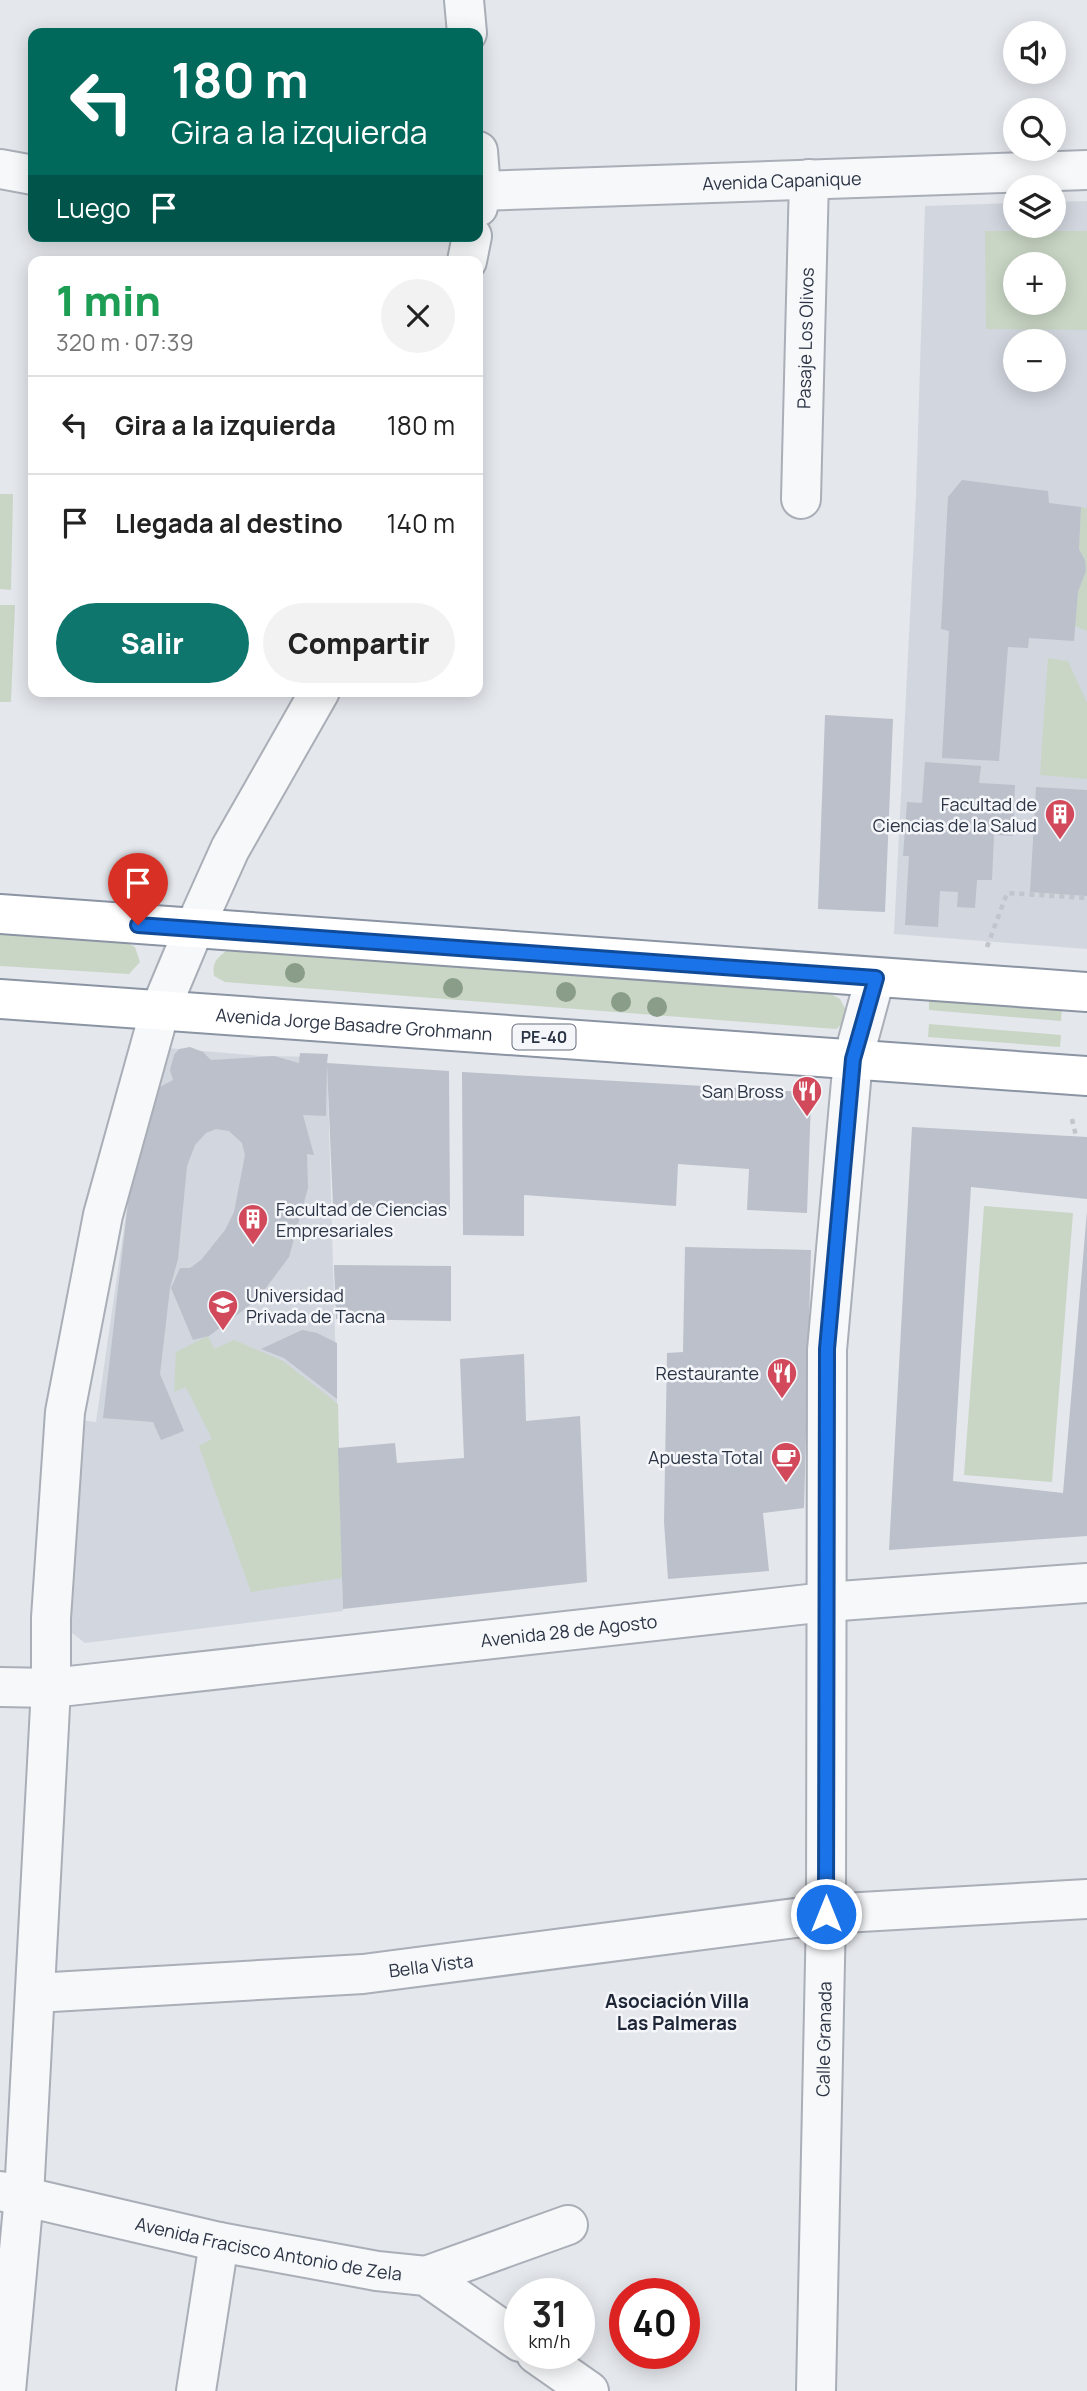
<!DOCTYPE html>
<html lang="es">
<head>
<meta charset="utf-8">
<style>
  :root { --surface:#fff; --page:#f2f2f2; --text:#222; --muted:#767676; --line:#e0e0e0; --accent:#0f766e }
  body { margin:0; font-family:Manrope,sans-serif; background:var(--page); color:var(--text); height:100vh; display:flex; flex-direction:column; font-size:26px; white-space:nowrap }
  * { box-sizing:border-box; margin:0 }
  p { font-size:23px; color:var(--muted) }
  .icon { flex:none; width:38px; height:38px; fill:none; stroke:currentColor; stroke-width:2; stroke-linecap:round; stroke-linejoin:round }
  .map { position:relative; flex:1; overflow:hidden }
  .panel { position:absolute; left:28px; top:256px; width:455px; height:441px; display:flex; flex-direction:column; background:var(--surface); border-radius:14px; box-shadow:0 4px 18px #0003 }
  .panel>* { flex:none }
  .guide { position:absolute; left:28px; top:28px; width:455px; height:214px; border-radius:14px; box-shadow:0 4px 18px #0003; background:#00695c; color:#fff; overflow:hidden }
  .fabs { position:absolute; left:1003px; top:21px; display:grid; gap:14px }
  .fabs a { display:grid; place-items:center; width:63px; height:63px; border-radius:50%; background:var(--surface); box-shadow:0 4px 18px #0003; font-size:35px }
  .speed { position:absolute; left:504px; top:2278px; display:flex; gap:14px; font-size:35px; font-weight:700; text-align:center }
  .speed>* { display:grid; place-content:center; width:91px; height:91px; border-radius:50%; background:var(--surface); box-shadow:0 4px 18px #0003; line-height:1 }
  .speed small { font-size:18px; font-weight:400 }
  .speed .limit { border:10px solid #d22; background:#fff; color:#111 }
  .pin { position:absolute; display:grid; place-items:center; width:60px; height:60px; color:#fff; margin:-72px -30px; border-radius:50% 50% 50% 0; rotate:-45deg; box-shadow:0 0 7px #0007 }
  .pin .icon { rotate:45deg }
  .me { position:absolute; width:77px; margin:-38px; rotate:0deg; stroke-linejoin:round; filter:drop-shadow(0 0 5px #0008) }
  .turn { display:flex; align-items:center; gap:24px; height:147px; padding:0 28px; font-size:32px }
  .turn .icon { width:91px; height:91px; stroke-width:2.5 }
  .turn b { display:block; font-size:49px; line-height:60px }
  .then { display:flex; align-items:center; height:66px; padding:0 28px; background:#0003; gap:14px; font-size:26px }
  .round { display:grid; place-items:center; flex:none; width:74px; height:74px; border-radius:37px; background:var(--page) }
  .head { display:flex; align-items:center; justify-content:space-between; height:119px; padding:0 28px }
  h1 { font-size:42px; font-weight:800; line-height:52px; color:#1e9e55 }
  .cta { display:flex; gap:14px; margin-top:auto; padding:14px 28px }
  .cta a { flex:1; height:80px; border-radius:42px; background:var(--accent); color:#fff; font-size:28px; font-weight:800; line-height:80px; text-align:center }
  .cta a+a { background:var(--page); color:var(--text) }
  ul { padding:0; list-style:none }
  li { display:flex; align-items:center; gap:21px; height:98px; padding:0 28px; border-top:2px solid var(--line) }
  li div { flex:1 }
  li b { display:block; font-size:26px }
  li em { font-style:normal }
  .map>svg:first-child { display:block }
  .built { fill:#d2d6de; fill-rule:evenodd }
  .green { fill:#c9d6c5; fill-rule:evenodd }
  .building { fill:#bbc0ca }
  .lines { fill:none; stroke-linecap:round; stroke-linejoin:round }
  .minor-casing { stroke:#a9aeb7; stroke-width:42 }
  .highway-casing { stroke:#8b94a3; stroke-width:42 }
  .path { stroke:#c2c5cb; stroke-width:4.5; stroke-dasharray:5 5; stroke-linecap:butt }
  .minor { stroke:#f7f8fa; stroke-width:38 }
  .highway { stroke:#fff; stroke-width:38 }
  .tree { fill:#899d89 }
  .route-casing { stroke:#114b97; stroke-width:18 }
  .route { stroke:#1a73e8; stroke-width:12 }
  .labels { text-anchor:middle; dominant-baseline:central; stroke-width:5; stroke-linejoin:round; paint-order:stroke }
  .shield { fill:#f4f6f9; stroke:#676e7b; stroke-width:2 }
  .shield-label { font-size:16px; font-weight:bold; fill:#2b3445 }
  .street-label { font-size:18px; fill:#2b3445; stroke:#f4f6f9 }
  .poi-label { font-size:18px; fill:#2b3445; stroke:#f4f6f9; text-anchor:end }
  .neighbourhood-label { font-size:19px; font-weight:bold; fill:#1d2536; stroke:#f4f6f9 }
</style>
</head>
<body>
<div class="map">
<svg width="1087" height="2391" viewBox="0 0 1087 2391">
  <rect width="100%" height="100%" fill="#e4e7ec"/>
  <!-- built -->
  <path class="built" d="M 1087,201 L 1087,949 L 894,934 L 916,496 L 925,206 L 1015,203 L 1015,226 L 1054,226 L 1054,202 ZM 1015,264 L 1054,264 L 1054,303 L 1015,303 ZM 1015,341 L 1054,341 L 1054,380 L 1015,380 Z
    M 155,1047 L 261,1056 L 327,1057 L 343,1611 L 85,1643 L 67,1629 L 79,1420 L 96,1422 L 137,1138 Z"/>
  <!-- green -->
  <path class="green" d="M 985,231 L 1087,231 L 1087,330 L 986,329 ZM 1015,264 L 1054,264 L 1054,303 L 1015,303 Z
    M 0,494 L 13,494 L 11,590 L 0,589 Z
    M 1081,507 L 1087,508 L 1087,631 L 1075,626 L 1078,592 L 1086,571 L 1085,560 L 1079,549 Z
    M 0,605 L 15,605 L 11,702 L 0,702 Z
    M 1048,658 L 1068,661 L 1087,703 L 1087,779 L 1040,775 Z
    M 0,929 L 119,938 L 135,947 L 140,962 L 129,974 L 0,966 Z
    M 226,951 L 827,992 L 840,999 L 847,1012 L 845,1022 L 836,1029 L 225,982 L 214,976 C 212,963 216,959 226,951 Z
    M 929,998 L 1062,1008 L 1061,1021 L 929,1010 Z
    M 929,1024 L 1061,1035 L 1060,1047 L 928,1037 Z
    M 984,1206 L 1073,1213 L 1052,1482 L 964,1475 Z
    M 208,1336 L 214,1349 L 234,1340 L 283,1361 L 338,1404 L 342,1578 L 251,1592 L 199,1446 L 212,1439 L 186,1387 L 174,1392 L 176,1352 Z"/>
  <!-- building -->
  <path class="building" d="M 962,480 L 1048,491 L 1049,503 L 1081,507 L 1079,549 L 1085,560 L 1086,571 L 1078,592 L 1074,641 L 1029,638 L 1028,648 L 1008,647 L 999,761 L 942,758 L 949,631 L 941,629 L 948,497 Z
    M 825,715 L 893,719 L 885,912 L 818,909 Z
    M 925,762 L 981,766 L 979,783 L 1015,785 L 1013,836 L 994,835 L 992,880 L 977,880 L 975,908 L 957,907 L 958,892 L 940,891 L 938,927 L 905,925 L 909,856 L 903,856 L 907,802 L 922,803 Z
    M 1036,787 L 1087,790 L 1087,896 L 1030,892 Z
    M 190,1047 L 203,1052 L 211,1060 L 274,1056 L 299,1063 L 300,1053 L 328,1054 L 327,1063 L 449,1071 L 450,1210 L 333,1206 L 327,1065 L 326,1116 L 303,1115 L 314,1155 L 307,1154 L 308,1188 L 289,1257 L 257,1300 L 209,1336 L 193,1340 L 171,1288 L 180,1268 L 190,1268 L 201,1260 L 225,1230 L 234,1212 L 245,1155 L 242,1143 L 229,1131 L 216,1129 L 206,1133 L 195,1145 L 187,1166 L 178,1259 L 170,1288 L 160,1374 L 184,1431 L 161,1440 L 153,1422 L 103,1418 L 136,1134 L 154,1090 L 173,1080 L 170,1070 L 174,1055 L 179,1049 Z
    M 462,1072 L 805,1092 L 811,1100 L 807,1213 L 747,1210 L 749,1169 L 678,1164 L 676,1206 L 524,1195 L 524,1236 L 463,1235 Z
    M 912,1127 L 1087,1137 L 1087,1199 L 971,1187 L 953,1481 L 1063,1493 L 1087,1211 L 1087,1536 L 889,1550 Z
    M 685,1247 L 811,1250 L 804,1508 L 763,1513 L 769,1571 L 668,1579 L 664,1522 L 667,1353 L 683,1352 Z
    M 334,1265 L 451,1266 L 451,1321 L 336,1319 Z
    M 302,1330 L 317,1333 L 337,1343 L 337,1399 L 284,1358 L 261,1349 Z
    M 524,1354 L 526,1421 L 580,1416 L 587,1582 L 343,1609 L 338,1448 L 395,1443 L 397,1463 L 464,1458 L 460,1359 Z"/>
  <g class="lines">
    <!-- minor casing -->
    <g class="minor-casing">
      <g id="minor">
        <path d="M 464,0 L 467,33"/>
        <path d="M 478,151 L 481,190 L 478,207"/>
        <path d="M 0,169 L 33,175"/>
        <path id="s1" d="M 478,191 L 1087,170"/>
        <path d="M 467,261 L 472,236"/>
        <path id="s2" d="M 801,499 L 809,179"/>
        <path id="s3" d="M 0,1687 L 51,1688 L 826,1602 L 1087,1583"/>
        <path id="s4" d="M 35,1993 L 363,1974 L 826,1914 L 1087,1899"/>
        <path id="s5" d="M 0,2191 L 219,2242 L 377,2271 L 426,2276 L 520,2342"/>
        <path d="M 426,2276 L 568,2225"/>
        <path d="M 536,2354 L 589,2391"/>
        <path d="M 6,2391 L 24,2196 L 51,1688 L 51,1618 L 65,1412 L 103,1215 L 160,1010 L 194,929 L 230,849 L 320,691"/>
        <path d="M 196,2391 L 219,2242"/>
        <path id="s6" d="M 816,2391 L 826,1914 L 827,1350 L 853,1059 L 875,978"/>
      </g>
    </g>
    <!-- highway casing -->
    <g class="highway-casing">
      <g id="highway">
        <path d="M 0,914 L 1087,992"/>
        <path id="s7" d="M 0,999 L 1087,1076"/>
      </g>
    </g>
    <!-- path -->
    <path class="path" d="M 987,947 L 1007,893 L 1087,898
      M 1072,1119 L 1076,1136"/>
    <!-- minor -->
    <use href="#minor" class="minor"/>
    <!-- highway -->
    <use href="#highway" class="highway"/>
  </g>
  <!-- trees -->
  <g class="tree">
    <circle cx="295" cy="973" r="10"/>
    <circle cx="453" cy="988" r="10"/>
    <circle cx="566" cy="992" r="10"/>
    <circle cx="621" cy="1002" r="10"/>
    <circle cx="657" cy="1007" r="10"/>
  </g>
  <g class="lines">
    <!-- route casing -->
    <g class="route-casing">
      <path id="route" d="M 138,925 L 876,978 L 853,1059 L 827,1349 L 826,1914"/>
    </g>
    <!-- route -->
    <use href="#route" class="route"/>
  </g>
  <!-- icons -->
  <defs>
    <g id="building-pin" transform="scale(1.575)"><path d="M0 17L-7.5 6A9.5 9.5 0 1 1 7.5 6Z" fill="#d1495b" stroke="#f4f6f9"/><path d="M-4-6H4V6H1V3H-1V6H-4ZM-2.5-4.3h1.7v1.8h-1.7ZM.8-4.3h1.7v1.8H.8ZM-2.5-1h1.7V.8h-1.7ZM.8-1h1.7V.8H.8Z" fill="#fff"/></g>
    <g id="restaurant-pin" transform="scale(1.575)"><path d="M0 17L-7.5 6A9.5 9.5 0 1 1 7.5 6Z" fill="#d1495b" stroke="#f4f6f9"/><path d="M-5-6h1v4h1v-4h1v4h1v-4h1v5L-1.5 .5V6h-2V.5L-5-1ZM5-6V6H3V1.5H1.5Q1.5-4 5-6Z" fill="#fff"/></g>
    <g id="university-pin" transform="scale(1.575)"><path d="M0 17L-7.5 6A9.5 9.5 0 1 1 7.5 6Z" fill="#d1495b" stroke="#f4f6f9"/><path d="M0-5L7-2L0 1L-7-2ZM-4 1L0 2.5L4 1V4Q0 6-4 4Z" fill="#fff"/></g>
    <g id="cafe-pin" transform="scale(1.575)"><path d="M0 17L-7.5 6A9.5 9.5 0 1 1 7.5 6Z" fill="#d1495b" stroke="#f4f6f9"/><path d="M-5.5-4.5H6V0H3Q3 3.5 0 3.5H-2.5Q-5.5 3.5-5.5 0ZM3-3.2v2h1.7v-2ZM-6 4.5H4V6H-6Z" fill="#fff"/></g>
  </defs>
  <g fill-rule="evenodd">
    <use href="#building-pin" x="1060" y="814"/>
    <use href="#restaurant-pin" x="807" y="1091"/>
    <use href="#building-pin" x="253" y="1219"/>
    <use href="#university-pin" x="223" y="1305"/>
    <use href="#restaurant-pin" x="782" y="1373"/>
    <use href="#cafe-pin" x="786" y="1457"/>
  </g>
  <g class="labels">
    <!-- shield labels -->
    <rect class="shield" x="512.5" y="1024.5" width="63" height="25" rx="5"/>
    <g class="shield-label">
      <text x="544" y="1037">PE-40</text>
    </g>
    <!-- street labels -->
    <g class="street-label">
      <text stroke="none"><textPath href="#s1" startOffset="304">Avenida Capanique</textPath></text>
      <text stroke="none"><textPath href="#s2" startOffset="161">Pasaje Los Olivos</textPath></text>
      <text stroke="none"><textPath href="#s7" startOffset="355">Avenida Jorge Basadre Grohmann</textPath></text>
      <text stroke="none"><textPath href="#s3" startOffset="572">Avenida 28 de Agosto</textPath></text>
      <text stroke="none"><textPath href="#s4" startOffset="397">Bella Vista</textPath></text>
      <text stroke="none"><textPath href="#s6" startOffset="352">Calle Granada</textPath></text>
      <text stroke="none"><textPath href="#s5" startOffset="275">Avenida Fracisco Antonio de Zela</textPath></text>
    </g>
    <!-- poi labels -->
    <g class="poi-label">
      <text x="1037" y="804">Facultad de<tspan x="1037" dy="21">Ciencias de la Salud</tspan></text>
      <text x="784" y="1091">San Bross</text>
      <text x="276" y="1209" text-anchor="start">Facultad de Ciencias<tspan x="276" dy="21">Empresariales</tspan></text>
      <text x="246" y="1295" text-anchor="start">Universidad<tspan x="246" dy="21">Privada de Tacna</tspan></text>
      <text x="759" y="1373">Restaurante</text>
      <text x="763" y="1457">Apuesta Total</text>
    </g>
    <!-- neighbourhood labels -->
    <g class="neighbourhood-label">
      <text x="677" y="2001">Asociación Villa<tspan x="677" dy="22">Las Palmeras</tspan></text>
    </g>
  </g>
</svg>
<div class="fabs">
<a><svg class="icon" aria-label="sound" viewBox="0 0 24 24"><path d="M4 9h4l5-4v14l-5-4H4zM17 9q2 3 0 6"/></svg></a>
<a><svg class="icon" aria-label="search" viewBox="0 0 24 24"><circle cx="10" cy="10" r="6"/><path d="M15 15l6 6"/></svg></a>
<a><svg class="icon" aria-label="layers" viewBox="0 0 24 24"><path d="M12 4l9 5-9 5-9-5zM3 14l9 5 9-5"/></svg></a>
<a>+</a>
<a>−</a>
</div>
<div class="speed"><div>31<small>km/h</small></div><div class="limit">40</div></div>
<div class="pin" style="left:138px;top:925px;background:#d93025"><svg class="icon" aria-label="arrive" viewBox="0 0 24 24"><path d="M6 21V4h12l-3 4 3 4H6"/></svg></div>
<svg class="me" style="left:826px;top:1914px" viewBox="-20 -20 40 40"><circle r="17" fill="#1a73e8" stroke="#fff" stroke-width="3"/><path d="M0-11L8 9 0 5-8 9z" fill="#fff"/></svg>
<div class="guide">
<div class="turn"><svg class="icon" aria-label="left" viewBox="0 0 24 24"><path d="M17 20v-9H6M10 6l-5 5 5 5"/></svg><div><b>180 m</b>Gira a la izquierda</div></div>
<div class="then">Luego<svg class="icon" aria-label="arrive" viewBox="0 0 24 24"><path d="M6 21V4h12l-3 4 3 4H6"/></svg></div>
</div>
<section class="panel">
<div class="head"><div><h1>1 min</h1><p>320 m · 07:39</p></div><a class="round"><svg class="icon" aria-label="close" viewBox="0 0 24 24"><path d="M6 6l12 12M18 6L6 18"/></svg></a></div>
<ul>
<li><svg class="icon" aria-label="left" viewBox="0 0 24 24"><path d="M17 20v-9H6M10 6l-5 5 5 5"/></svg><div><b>Gira a la izquierda</b></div><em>180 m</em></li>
<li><svg class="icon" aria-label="arrive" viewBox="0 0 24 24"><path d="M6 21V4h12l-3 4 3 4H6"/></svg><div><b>Llegada al destino</b></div><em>140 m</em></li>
</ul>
<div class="cta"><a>Salir</a><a>Compartir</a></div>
</section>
</div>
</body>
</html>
